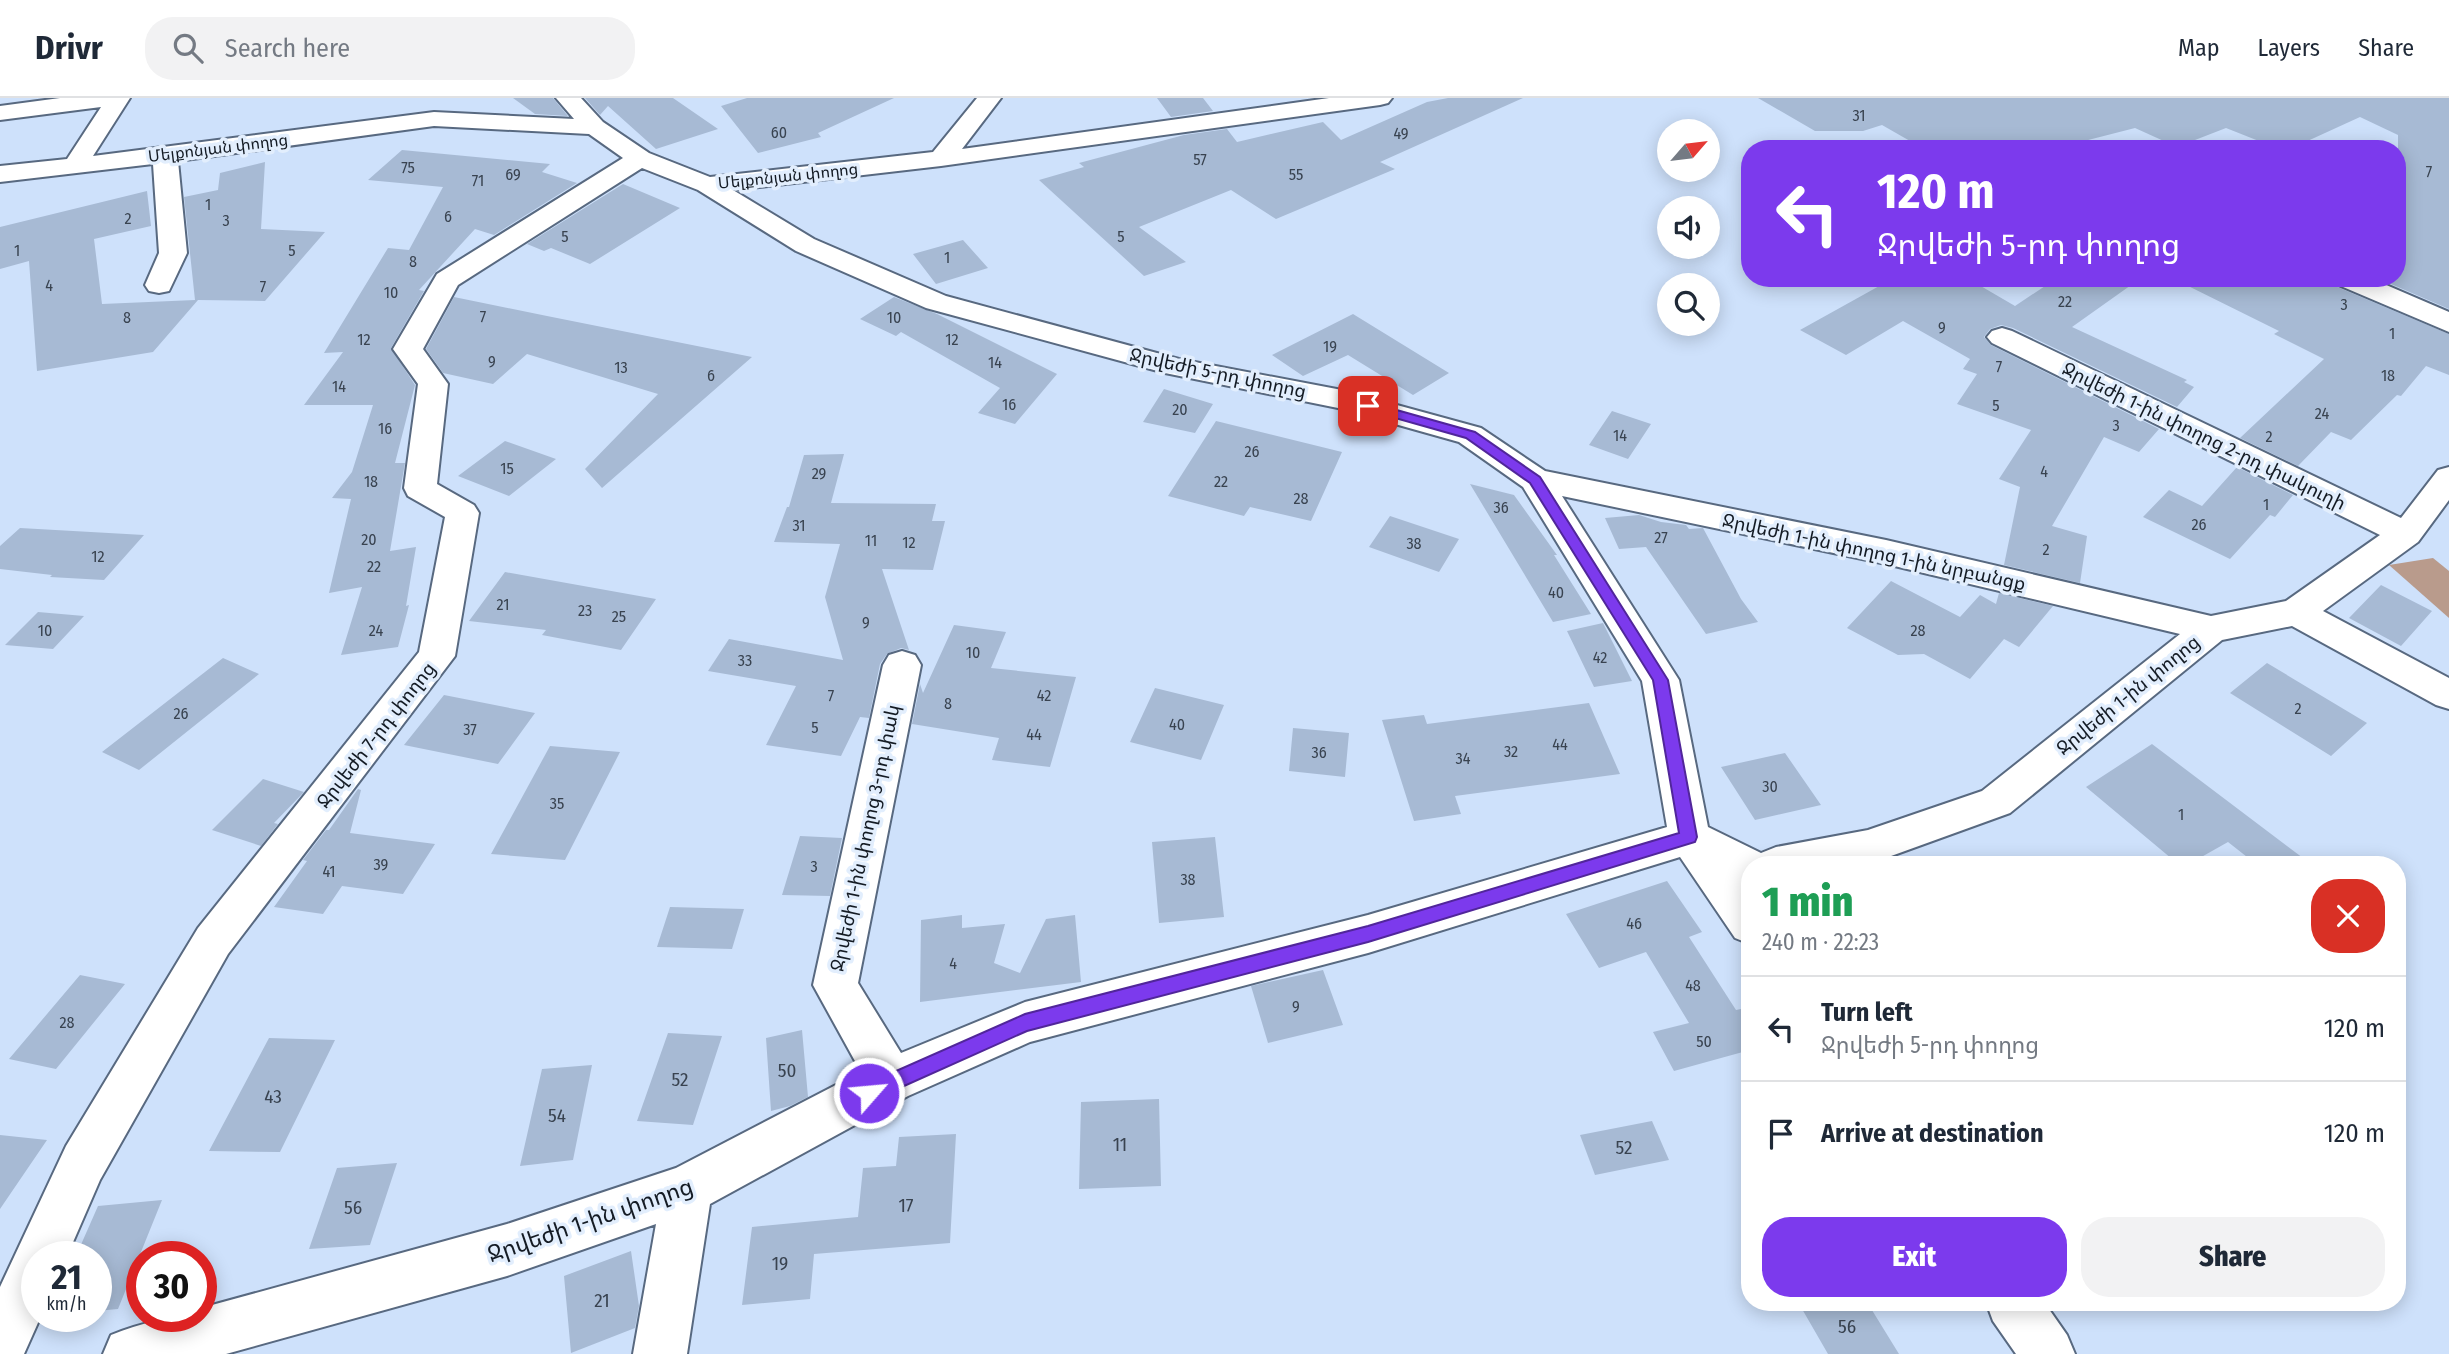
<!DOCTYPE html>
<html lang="en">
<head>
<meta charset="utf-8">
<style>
  :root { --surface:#fff; --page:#f2f2f3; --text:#1f2937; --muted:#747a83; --line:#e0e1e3; --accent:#7c3aed }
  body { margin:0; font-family:"Fira Sans Condensed","Noto Sans Armenian",sans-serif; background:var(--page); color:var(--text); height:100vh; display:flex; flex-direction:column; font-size:26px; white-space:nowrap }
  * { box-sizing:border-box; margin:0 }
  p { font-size:23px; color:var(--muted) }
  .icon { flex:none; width:38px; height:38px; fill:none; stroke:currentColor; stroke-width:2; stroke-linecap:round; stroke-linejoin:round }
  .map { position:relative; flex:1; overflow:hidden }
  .sheet { position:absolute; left:1741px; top:758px; width:665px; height:455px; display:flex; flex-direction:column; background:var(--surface); border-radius:28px; box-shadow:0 4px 18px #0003 }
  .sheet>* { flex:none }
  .banner { position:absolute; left:1741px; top:42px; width:665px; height:147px; border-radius:28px; box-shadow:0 4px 18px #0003; background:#7c3aed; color:#fff; overflow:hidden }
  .needle { width:46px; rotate:62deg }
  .buttons { position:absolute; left:1657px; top:21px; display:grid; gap:14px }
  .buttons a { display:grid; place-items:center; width:63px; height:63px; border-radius:50%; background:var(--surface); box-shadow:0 4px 18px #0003; font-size:35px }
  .speed { position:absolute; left:21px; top:1143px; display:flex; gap:14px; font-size:35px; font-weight:700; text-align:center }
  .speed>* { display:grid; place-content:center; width:91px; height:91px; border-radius:50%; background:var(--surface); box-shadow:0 4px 18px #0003; line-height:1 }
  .speed small { font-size:18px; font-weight:400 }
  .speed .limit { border:10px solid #d22; background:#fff; color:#111 }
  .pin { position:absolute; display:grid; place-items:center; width:60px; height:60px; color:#fff; margin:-30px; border-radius:14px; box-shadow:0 4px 10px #0006 }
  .me { position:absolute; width:77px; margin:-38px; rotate:63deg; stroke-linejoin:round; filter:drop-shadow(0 0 5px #0008) }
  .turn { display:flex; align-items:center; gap:24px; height:147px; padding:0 21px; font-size:32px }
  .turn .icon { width:91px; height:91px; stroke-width:2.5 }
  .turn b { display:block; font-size:49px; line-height:60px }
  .round { display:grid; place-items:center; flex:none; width:74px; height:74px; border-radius:28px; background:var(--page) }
  .headline { display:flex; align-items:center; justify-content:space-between; height:119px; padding:0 21px }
  h1 { font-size:42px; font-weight:800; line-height:52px; color:#1e9e55 }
  .cta { display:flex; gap:14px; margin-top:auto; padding:14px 21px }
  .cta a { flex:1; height:80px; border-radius:28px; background:var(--accent); color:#fff; font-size:28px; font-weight:800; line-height:80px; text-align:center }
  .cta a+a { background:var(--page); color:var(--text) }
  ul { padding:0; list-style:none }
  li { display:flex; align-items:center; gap:21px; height:105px; padding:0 21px; border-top:2px solid var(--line) }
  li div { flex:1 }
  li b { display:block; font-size:26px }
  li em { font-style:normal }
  header { display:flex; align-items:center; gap:42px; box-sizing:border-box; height:98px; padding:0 35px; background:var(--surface); border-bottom:2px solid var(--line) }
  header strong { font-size:33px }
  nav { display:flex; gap:38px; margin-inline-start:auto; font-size:24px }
  .search { width:490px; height:63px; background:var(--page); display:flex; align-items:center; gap:18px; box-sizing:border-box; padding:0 24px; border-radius:28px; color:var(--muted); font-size:26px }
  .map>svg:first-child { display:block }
  .forest { fill:#b99b8c }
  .building { fill:#a7bad4 }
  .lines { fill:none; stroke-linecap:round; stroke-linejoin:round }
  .minor-casing { stroke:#586980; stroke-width:4 }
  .minor { fill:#fff; fill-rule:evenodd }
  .route { fill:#7c3aed; stroke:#51269a; stroke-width:2 }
  .labels { text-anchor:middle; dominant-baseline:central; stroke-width:7; stroke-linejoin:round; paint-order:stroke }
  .number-label { font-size:16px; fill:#394350 }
  .far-street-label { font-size:16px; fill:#141b24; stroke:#e2eefd }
  .street-label { font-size:19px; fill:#141b24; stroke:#e2eefd }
  .near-number-label { font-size:19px; fill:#394350 }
  .near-street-label { font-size:23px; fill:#141b24; stroke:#e2eefd }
</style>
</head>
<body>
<header>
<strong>Drivr</strong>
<div class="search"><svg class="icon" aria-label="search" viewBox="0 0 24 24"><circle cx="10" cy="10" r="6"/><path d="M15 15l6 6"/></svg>Search here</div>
<nav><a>Map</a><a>Layers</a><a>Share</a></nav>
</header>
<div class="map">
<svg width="2449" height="1256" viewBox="0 0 2449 1256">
  <rect width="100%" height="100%" fill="#cee1fb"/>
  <!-- forest -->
  <path class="forest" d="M 2433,460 L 2449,473 L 2449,520 L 2389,467 Z"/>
  <!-- building -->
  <path class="building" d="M 513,0 L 553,0 L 568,18 L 535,16 Z
    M 585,0 L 673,0 L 718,31 L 656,51 L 608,8 L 600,17 Z
    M 747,0 L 894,0 L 818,35 L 821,39 L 758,55 L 721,8 Z
    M 1157,0 L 1203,0 L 1213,13 L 1171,19 Z
    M 1448,0 L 1523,0 L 1380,64 L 1395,71 L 1276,121 L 1231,92 L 1139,129 L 1186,164 L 1144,178 L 1039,82 L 1084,69 L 1079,65 L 1184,37 L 1227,31 L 1237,44 L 1323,24 L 1341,42 L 1427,4 Z
    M 1758,0 L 2449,0 L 2449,211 L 2377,180 L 2398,180 L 2398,37 L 2360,19 L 2290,51 L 2279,51 L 2226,30 L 2177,49 L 2135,30 L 2053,51 L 1924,51 L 1882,27 L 1863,33 L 1815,33 Z
    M 402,52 L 550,66 L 542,74 L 577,85 L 494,137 L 475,131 L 419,192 L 424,193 L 391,250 L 415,287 L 395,365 L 405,365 L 390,453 L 416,449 L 406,508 L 409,507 L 398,549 L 341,557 L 362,489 L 329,495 L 351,401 L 332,400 L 352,374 L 373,307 L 304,307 L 343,254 L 324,255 L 388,150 L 409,152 L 443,89 L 368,82 Z
    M 265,64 L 261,131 L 325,134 L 265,203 L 198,202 L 153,254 L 37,273 L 29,163 L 0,171 L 0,129 L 147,93 L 151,128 L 94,141 L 102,206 L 195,202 L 184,99 L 218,92 L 220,75 Z
    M 623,86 L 680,110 L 590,166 L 551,150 L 544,153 L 527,146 Z
    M 963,142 L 988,170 L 936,186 L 913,156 Z
    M 1925,180 L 1967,180 L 2015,208 L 2057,180 L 2141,180 L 2072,229 L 2187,282 L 2184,284 L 2194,289 L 2177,309 L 2013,230 L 2001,227 L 1990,231 L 1984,239 L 1991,247 L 2159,331 L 2139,354 L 2104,339 L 2052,428 L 2087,438 L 2080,485 L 2004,467 L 2020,389 L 1999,381 L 2031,332 L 1957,306 L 1977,276 L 1963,271 L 1970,261 L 1903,223 L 1846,257 L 1800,232 L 1890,182 L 1902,189 Z
    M 2172,180 L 2330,180 L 2335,188 L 2449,236 L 2449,277 L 2426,268 L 2401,298 L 2397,297 L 2351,342 L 2331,334 L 2298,368 L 2240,340 L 2324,261 L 2274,236 L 2279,233 Z
    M 454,199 L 547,218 L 752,259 L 602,390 L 585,371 L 658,296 L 527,256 L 493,286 L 443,275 L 426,251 Z
    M 894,199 L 937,216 L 1057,276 L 1015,326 L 978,315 L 1000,290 L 901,234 L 896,238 L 860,221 Z
    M 1353,216 L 1449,275 L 1413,297 L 1348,257 L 1303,278 L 1272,257 Z
    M 1164,291 L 1213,306 L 1195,335 L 1143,324 Z
    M 1612,313 L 1651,326 L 1628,361 L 1589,347 Z
    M 1216,323 L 1342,354 L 1311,423 L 1250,409 L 1244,418 L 1168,398 Z
    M 505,343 L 556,361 L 509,398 L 458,378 Z
    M 844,356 L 831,405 L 936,406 L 932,423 L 945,423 L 933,472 L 882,471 L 909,552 L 901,550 L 887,556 L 880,566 L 869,620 L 860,619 L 841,658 L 766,647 L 796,588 L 708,573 L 729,541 L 843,562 L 825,499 L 840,446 L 774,444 L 787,409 L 789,409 L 804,357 Z
    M 2237,369 L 2293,397 L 2275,419 L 2270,417 L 2230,461 L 2143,419 L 2169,392 L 2202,408 Z
    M 1470,386 L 1514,397 L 1557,457 L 1554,457 L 1591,516 L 1553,524 Z
    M 1639,417 L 1661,424 L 1686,427 L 1689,431 L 1703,430 L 1741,501 L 1758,524 L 1706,536 L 1646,449 L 1619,451 L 1605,420 Z
    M 1390,418 L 1459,441 L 1439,474 L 1369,449 Z
    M 20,430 L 144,437 L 104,482 L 50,479 L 52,477 L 0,471 L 0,448 Z
    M 505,474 L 656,501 L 621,552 L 542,537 L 546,532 L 469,523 Z
    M 1891,483 L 1960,519 L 1980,497 L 1996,506 L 1999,495 L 2053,508 L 2019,549 L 2004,541 L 1970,581 L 1924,556 L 1898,557 L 1847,530 Z
    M 2381,487 L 2432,513 L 2401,548 L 2349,520 Z
    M 38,514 L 84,518 L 53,551 L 5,547 Z
    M 1603,525 L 1632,583 L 1594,589 L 1567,533 Z
    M 954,527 L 1006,534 L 991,570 L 1076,579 L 1050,669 L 992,662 L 999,640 L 912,626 L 920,586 L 923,595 Z
    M 223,560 L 259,576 L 139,672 L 102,654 Z
    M 2267,565 L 2367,625 L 2331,658 L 2230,595 Z
    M 1155,590 L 1224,607 L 1201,662 L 1130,644 Z
    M 444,597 L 535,615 L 498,666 L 404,647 Z
    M 1589,605 L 1620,676 L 1455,698 L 1461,716 L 1414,723 L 1382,622 L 1424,617 L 1427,626 Z
    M 1293,630 L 1349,635 L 1345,679 L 1289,673 Z
    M 2152,646 L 2311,766 L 2256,766 L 2228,744 L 2189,766 L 2178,766 L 2086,689 Z
    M 550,648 L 620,654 L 565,762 L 491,756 Z
    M 1785,655 L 1821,707 L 1755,722 L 1721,669 Z
    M 263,681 L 304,694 L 274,725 L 278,726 L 261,748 L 212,732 Z
    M 358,691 L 361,692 L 350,735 L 435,746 L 403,796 L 342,788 L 323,816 L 274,809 L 307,763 L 303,762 L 326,732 L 329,732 Z
    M 800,738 L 842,740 L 830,798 L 782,797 Z
    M 1215,739 L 1224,819 L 1159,825 L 1152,744 Z
    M 1667,783 L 1702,834 L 1689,839 L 1736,912 L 1741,911 L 1750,926 L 1750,952 L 1674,973 L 1653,934 L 1689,925 L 1646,854 L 1599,870 L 1566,816 Z
    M 670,809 L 744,811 L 732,851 L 657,849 Z
    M 962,817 L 962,830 L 1005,826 L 994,865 L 1020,875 L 1046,821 L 1075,817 L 1081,884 L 920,904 L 921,822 Z
    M 1323,872 L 1343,927 L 1268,945 L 1251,888 Z
    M 80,877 L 125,886 L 56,971 L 9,961 Z
    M 802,932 L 808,999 L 790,1008 L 771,1013 L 766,940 Z
    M 668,935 L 722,938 L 693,1027 L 637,1023 Z
    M 269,940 L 335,942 L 280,1054 L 209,1053 Z
    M 592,967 L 573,1062 L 520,1068 L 542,971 Z
    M 1159,1001 L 1161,1088 L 1079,1091 L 1081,1004 Z
    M 1652,1023 L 1669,1062 L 1595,1077 L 1580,1037 Z
    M 956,1036 L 950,1145 L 814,1156 L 810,1201 L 742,1207 L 752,1129 L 858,1119 L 863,1070 L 896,1068 L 899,1039 Z
    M 0,1037 L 47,1042 L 0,1111 Z
    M 397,1065 L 370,1147 L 309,1151 L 337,1070 Z
    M 162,1102 L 118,1211 L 96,1213 L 96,1158 L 76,1158 L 98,1108 Z
    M 631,1153 L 639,1208 L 635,1230 L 571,1255 L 564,1178 Z
    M 1798,1204 L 1867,1204 L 1899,1256 L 1828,1256 Z"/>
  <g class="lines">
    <!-- minor casing -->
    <g class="minor-casing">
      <path id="minor" d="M 60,0 L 130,0 L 93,58 L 434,14 L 574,21 L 556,0 L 581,0 L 603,24 L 649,55 L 710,79 L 933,54 L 977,0 L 1001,0 L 962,51 L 1329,0 L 1392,0 L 1388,5 L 1380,7 L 941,68 L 733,92 L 814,141 L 946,198 L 1179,261 L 1342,292 L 1481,330 L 1545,373 L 1886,442 L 2211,518 L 2286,503 L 2380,437 L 1992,245 L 1987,239 L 1992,233 L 2002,230 L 2012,233 L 2401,420 L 2438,372 L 2449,369 L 2449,402 L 2418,444 L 2323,513 L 2449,580 L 2449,611 L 2436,607 L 2292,528 L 2222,542 L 2010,715 L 1869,766 L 1750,766 L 1750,786 L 1745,785 L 1750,792 L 1750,846 L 1735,840 L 1680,759 L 1368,855 L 1030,944 L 908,998 L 710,1106 L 687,1256 L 633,1256 L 656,1126 L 507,1178 L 226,1256 L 103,1256 L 111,1237 C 141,1225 169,1218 201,1218 L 201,1210 L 507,1126 L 676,1070 L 861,974 L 813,887 L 883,567 L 889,557 L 902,553 L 915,557 L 921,567 L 858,885 L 901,955 L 1025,904 L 1368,817 L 1667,729 L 1642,583 L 1523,389 L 1459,344 L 1338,310 L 1165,275 L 926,210 L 796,153 L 698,92 L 642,70 L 458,187 L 423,251 L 448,286 L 437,386 L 474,407 L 479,415 L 455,558 L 228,856 L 100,1082 L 67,1158 L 37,1158 L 37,1218 L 41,1218 L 24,1256 L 0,1256 L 0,1189 L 66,1048 L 198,830 L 419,554 L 445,419 L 408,398 L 404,390 L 418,286 L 393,251 L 437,176 L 623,60 L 589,36 L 434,28 L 178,63 L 187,155 L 169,193 L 159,195 L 149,193 L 145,187 L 159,155 L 153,66 L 0,84 L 0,68 L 67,61 L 101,9 L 0,22 L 0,8 ZM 1562,398 L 1886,466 L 2180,536 L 1982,693 L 1868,732 L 1776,749 L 1761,755 L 1708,729 L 1679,582 Z
        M 2332,180 L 2370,180 L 2449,214 L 2449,234 L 2336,186 Z
        M 1986,1204 L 2044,1204 L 2067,1237 L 2075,1256 L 2016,1256 L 1993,1223 Z"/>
    </g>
    <!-- minor -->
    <use href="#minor" class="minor"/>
  </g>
  <!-- route -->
  <path class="route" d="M 1368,304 L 1475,334 L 1540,379 L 1668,582 L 1697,739 L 1695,744 L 1368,844 L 1027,933 L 875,1001 L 869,1004 L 862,1001 L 859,995 L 862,988 L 1025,916 L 1368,828 L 1679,735 L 1653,582 L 1530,385 L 1466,340 L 1363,311 L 1361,308 Z"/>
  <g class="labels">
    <!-- number labels -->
    <g class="number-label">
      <text x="1859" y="17">31</text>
      <text x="779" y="34">60</text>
      <text x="1401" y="35">49</text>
      <text x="1200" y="61">57</text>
      <text x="408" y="69">75</text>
      <text x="2429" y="73">7</text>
      <text x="513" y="76">69</text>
      <text x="1296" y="76">55</text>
      <text x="478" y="82">71</text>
      <text x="208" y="106">1</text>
      <text x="448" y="118">6</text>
      <text x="128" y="120">2</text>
      <text x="226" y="122">3</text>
      <text x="565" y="138">5</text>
      <text x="1121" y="138">5</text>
      <text x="17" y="152">1</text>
      <text x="292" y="152">5</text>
      <text x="947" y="159">1</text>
      <text x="413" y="163">8</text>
      <text x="49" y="187">4</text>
      <text x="263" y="188">7</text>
      <text x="391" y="194">10</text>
      <text x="2065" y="203">22</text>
      <text x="2344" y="206">3</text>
      <text x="483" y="218">7</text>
      <text x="127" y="219">8</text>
      <text x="894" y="219">10</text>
      <text x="1942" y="229">9</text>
      <text x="2392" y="235">1</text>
      <text x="364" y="241">12</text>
      <text x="952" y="241">12</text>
      <text x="1330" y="248">19</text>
      <text x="492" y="263">9</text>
      <text x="995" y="264">14</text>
      <text x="1999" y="268">7</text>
      <text x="621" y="269">13</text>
      <text x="711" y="277">6</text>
      <text x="2388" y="277">18</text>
      <text x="339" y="288">14</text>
      <text x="1009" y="306">16</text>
      <text x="1996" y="307">5</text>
      <text x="1180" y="311">20</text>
      <text x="2322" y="315">24</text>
      <text x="2116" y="327">3</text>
      <text x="385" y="330">16</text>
      <text x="1620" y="337">14</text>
      <text x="2269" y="338">2</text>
      <text x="1252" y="353">26</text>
      <text x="507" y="370">15</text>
      <text x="2044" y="373">4</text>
      <text x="819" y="375">29</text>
      <text x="371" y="383">18</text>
      <text x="1221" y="383">22</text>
      <text x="1301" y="400">28</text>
      <text x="2266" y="406">1</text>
      <text x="1501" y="409">36</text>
      <text x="2199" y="426">26</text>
      <text x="799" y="427">31</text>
      <text x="1661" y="439">27</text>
      <text x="369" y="441">20</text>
      <text x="871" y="442">11</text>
      <text x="909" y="444">12</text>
      <text x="1414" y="445">38</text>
      <text x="2046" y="451">2</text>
      <text x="98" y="458">12</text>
      <text x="374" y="468">22</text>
      <text x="1556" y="494">40</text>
      <text x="503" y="506">21</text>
      <text x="585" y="512">23</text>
      <text x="619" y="518">25</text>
      <text x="866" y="524">9</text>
      <text x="45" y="532">10</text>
      <text x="376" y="532">24</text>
      <text x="1918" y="532">28</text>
      <text x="973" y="554">10</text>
      <text x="1600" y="559">42</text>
      <text x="745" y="562">33</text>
      <text x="831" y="597">7</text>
      <text x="1044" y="597">42</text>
      <text x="948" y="605">8</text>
      <text x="2298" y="610">2</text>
      <text x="181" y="615">26</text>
      <text x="1177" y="626">40</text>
      <text x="815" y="629">5</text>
      <text x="470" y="631">37</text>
      <text x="1034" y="636">44</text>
      <text x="1560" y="646">44</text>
      <text x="1511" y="653">32</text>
      <text x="1319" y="654">36</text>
      <text x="1463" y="660">34</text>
      <text x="1770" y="688">30</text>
      <text x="557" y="705">35</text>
      <text x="2181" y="716">1</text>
      <text x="381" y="766">39</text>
      <text x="814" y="768">3</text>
      <text x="329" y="773">41</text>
      <text x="1188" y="781">38</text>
      <text x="1634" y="825">46</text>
      <text x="953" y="865">4</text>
      <text x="1693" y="887">48</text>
      <text x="1296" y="908">9</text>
      <text x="67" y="924">28</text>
      <text x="1704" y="943">50</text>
    </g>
    <!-- far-street labels -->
    <g class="far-street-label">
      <text transform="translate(218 50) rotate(-7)">Մելքոնյան փողոց</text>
      <text transform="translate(788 78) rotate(-6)">Մելքոնյան փողոց</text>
    </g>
    <!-- street labels -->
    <g class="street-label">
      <text transform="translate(1218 275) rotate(12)">Ջրվեժի 5-րդ փողոց</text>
      <text transform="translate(2204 338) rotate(26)">Ջրվեժի 1-ին փողոց 2-րդ փակուղի</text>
      <text transform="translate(1874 454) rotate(12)">Ջրվեժի 1-ին փողոց 1-ին նրբանցք</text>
      <text transform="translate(2128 597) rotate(-39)">Ջրվեժի 1-ին փողոց</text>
      <text transform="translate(376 637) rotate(-52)">Ջրվեժի 7-րդ փողոց</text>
      <text transform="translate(865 740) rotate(-78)">Ջրվեժի 1-ին փողոց 3-րդ փակ</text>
    </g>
    <!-- near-number labels -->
    <g class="near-number-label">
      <text x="787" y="972">50</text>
      <text x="680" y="981">52</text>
      <text x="273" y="998">43</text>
      <text x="557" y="1017">54</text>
      <text x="1120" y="1046">11</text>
      <text x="1624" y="1049">52</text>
      <text x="906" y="1107">17</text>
      <text x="353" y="1109">56</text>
      <text x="780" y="1165">19</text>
      <text x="602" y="1202">21</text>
      <text x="1847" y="1228">56</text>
    </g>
    <!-- near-street labels -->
    <g class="near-street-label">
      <text transform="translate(590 1122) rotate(-19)">Ջրվեժի 1-ին փողոց</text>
    </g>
  </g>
</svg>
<div class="buttons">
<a><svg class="needle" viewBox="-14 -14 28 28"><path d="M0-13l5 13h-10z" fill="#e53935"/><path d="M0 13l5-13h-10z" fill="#747a83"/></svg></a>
<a><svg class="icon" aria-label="sound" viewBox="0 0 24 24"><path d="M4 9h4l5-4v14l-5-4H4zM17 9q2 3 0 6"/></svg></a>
<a><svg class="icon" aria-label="search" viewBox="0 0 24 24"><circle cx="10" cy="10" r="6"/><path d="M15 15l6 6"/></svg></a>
</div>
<div class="speed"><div>21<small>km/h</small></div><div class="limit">30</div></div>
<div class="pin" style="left:1368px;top:308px;background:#d93025"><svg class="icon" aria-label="arrive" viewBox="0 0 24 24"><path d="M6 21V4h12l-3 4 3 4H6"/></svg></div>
<svg class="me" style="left:869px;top:995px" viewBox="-20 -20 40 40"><circle r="17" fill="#7c3aed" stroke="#fff" stroke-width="3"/><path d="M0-11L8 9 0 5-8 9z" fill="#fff"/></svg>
<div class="banner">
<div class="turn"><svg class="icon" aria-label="left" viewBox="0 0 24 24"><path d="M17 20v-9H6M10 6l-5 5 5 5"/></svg><div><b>120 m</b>Ջրվեժի 5-րդ փողոց</div></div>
</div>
<section class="sheet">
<div class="headline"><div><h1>1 min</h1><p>240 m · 22:23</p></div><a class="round" style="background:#d93025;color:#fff"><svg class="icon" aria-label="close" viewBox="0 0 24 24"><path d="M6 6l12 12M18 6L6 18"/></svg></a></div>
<ul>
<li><svg class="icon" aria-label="left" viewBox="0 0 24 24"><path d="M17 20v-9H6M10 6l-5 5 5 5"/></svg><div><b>Turn left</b><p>Ջրվեժի 5-րդ փողոց</p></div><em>120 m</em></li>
<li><svg class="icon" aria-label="arrive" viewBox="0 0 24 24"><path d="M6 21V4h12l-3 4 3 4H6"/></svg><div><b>Arrive at destination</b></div><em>120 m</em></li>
</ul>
<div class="cta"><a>Exit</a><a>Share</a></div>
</section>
</div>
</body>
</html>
